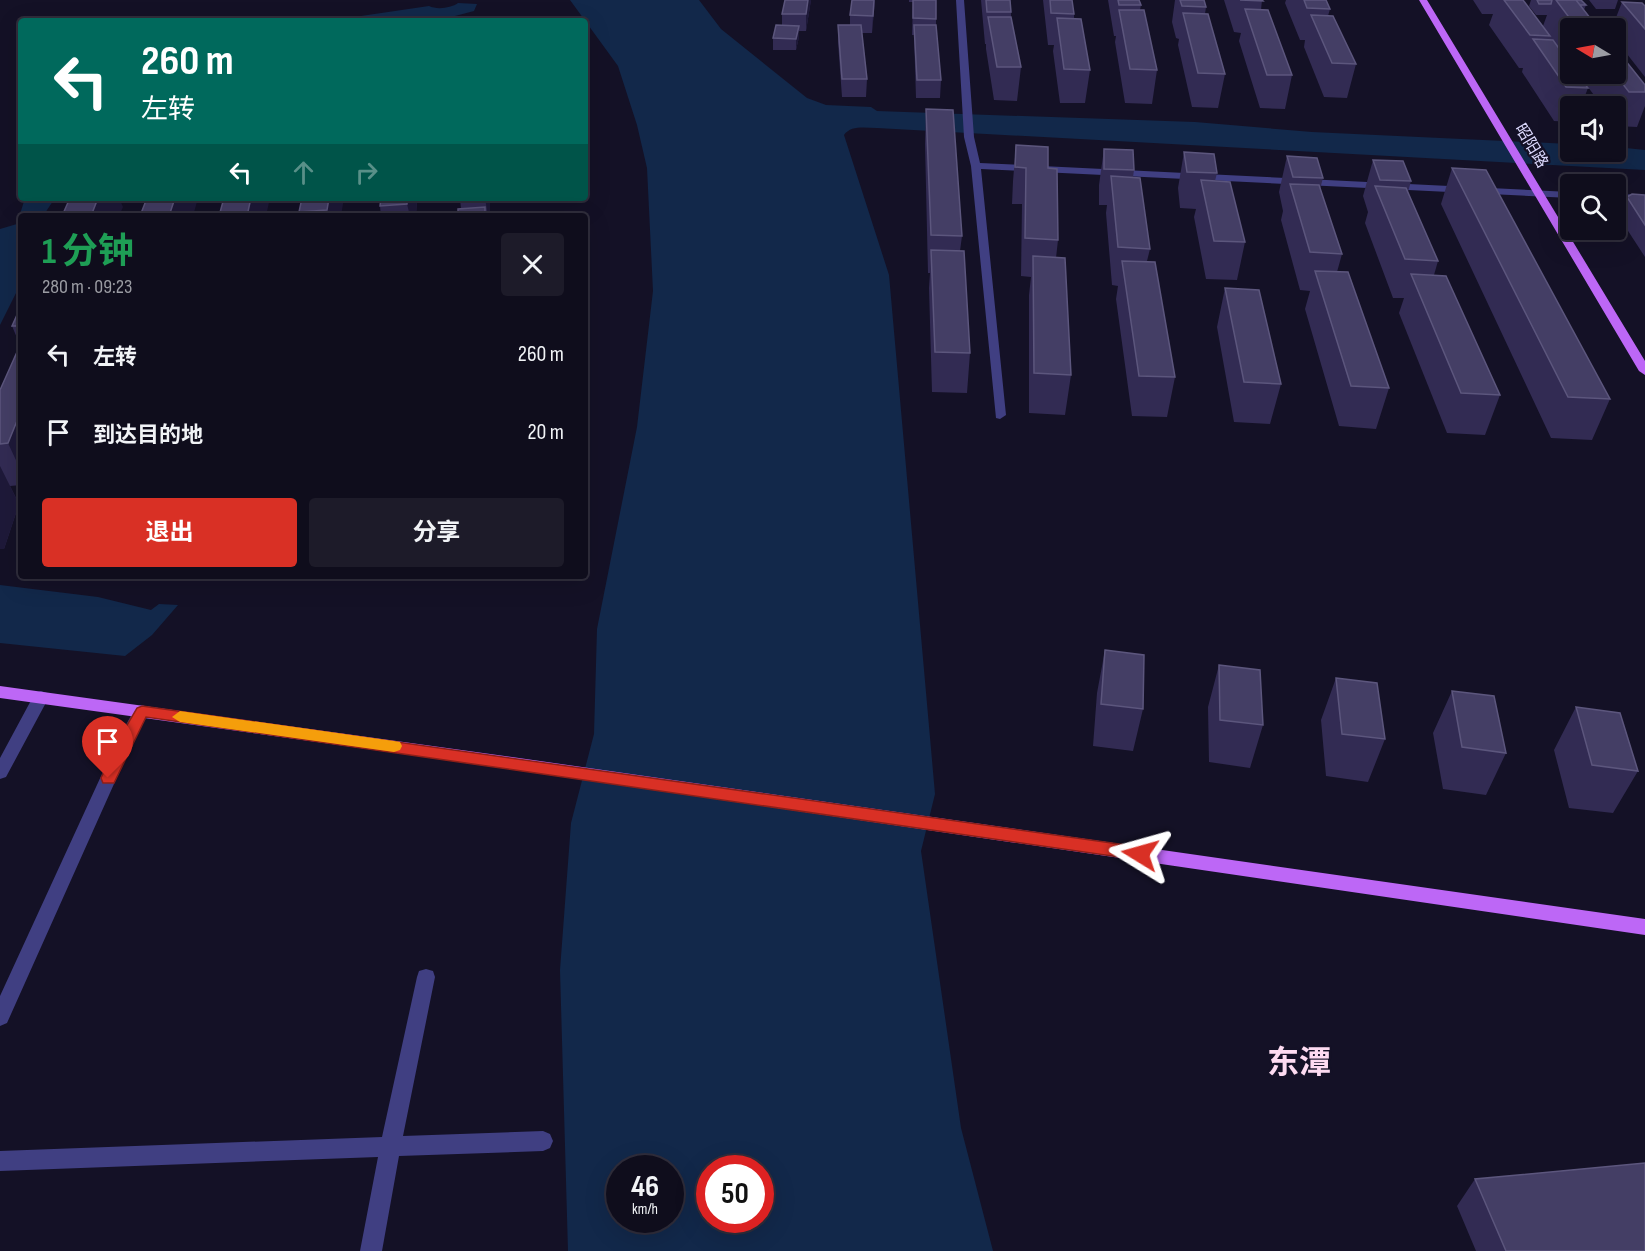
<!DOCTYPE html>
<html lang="zh">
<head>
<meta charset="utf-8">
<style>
  :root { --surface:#0f0d1c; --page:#1d1b29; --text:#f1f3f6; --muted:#9b9ca3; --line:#2f2d3b; --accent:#d93025 }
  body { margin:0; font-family:"Sofia Sans Condensed","Noto Sans SC",sans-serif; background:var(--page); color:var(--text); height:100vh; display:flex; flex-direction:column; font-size:22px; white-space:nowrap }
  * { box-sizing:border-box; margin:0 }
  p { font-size:20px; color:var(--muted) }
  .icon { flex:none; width:33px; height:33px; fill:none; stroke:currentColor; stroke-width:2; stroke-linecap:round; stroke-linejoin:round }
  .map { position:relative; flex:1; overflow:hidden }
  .side { position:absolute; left:18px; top:213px; width:570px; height:366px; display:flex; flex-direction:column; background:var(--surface); border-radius:6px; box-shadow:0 6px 24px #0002,0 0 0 2px var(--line) }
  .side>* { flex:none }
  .guide { position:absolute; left:18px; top:18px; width:570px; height:183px; border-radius:6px; box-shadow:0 6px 24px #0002,0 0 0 2px var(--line); background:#00695c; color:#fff; overflow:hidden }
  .needle { width:39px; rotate:280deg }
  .tools { position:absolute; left:1560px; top:18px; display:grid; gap:12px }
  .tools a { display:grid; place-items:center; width:66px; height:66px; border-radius:6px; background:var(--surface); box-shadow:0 6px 24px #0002,0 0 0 2px var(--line); font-size:30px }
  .speed { position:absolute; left:606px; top:1155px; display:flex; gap:12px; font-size:30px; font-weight:700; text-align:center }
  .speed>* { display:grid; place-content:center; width:78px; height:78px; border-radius:50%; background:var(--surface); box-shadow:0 6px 24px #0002,0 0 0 2px var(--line); line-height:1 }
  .speed small { font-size:15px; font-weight:400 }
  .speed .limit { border:9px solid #d22; background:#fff; color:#111 }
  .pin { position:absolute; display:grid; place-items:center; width:51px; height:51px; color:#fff; margin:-62px -26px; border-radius:50% 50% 50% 0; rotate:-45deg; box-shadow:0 0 6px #0007 }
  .pin .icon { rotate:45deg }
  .me { position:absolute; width:66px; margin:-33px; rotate:278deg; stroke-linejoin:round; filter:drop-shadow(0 0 4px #0008) }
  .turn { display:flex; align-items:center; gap:21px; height:126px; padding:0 24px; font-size:27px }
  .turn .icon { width:78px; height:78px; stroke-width:2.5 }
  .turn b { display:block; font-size:42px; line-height:51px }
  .lanes { display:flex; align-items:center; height:57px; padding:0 24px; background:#0003; justify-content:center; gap:30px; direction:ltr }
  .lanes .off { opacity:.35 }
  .round { display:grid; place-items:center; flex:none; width:63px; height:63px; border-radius:6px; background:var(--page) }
  .summary { display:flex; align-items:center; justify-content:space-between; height:102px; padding:0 24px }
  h1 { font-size:36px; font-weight:700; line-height:45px; color:#1e9e55 }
  .button { display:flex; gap:12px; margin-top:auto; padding:12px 24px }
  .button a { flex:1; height:69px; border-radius:6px; background:var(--accent); color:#fff; font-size:24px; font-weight:700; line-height:69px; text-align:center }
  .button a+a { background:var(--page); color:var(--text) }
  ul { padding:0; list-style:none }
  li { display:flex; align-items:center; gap:18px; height:78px; padding:0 24px }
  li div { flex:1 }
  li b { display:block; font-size:22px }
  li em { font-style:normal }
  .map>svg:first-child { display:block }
  .water { fill:#12284a; fill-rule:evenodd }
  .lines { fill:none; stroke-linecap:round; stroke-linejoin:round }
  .minor { fill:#403f82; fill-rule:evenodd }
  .major { fill:#bd67f6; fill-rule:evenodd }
  .wall { fill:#322b53 }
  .shaded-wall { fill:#1e1939 }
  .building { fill:#443e65; stroke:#5c567d; stroke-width:1.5 }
  .route { fill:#d93025; stroke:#8d1f18; stroke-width:1.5 }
  .slow { fill:#f59e0b }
  .labels { text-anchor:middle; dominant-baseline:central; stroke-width:4.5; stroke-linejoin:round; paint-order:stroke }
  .far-street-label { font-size:16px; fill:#dcd9fd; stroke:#141126 }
  .near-district-label { font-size:32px; font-weight:bold; fill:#fddbf1; stroke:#141126 }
</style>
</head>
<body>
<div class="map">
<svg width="1645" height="1251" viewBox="0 0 1645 1251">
  <rect width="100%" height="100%" fill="#141126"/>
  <!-- water -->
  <path class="water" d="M 570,0 L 699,0 L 721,29 L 807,98 L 826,105 L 871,107 L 877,111 L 1195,122 L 1312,132 L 1570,144 L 1570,152 L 1616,152 L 1616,147 L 1645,150 L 1645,170 L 877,128 C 865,128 851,125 844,135 L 889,275 L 935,794 L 921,851 L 961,1128 L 993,1251 L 568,1251 L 560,970 L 571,823 L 594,734 L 597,629 L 637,427 L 653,291 L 647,168 L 637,125 L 618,66 ZM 620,1168 L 670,1168 L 670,1220 L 620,1220 ZM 710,1168 L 760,1168 L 760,1220 L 710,1220 Z
    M 458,3 L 477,4 L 474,11 L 436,21 L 359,21 L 361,16 L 429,6 C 437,10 451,8 458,3 Z
    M 25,198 L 65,198 L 53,201 L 43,216 L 21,216 L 21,283 L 0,325 L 0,229 L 17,224 Z
    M 0,585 L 98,597 L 151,610 L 159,604 L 178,605 L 152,635 L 125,656 L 0,643 Z"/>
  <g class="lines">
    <!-- minor -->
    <path class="minor" d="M 956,0 L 964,0 L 974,137 L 980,163 L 1570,192 L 1570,198 L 981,169 L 1006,415 L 1000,419 L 996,418 L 971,166 L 964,137 Z
      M 1616,194 L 1645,195 L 1645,201 L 1616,200 Z
      M 41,691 L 47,693 L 49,697 L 6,777 L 0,779 L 0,758 L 35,693 Z
      M 142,705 L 148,707 L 150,711 L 135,737 L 7,1023 L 0,1026 L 0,996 L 119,737 L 136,707 Z
      M 426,969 L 433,971 L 435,977 L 403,1136 L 543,1131 L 550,1134 L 553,1141 L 550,1148 L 543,1151 L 399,1156 L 382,1251 L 360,1251 L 378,1157 L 0,1171 L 0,1151 L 382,1137 L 417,977 L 419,971 Z"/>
    <!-- major -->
    <path class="major" d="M 1419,0 L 1427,0 L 1645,361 L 1645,375 L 1639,371 Z
      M 0,686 L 512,757 L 1645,919 L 1645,935 L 512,769 L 0,698 Z"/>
  </g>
  <!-- wall -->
  <path class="wall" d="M 785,0 L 811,0 L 806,31 L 799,31 L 799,37 L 796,50 L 773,50 L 773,38 L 782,25 L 782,14 Z
    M 875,0 L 872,33 L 862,33 L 867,79 L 866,97 L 842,97 L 838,42 L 838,25 L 850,25 L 850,15 Z
    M 909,0 L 936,0 L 936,25 L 941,80 L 940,98 L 916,98 L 914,35 L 912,35 L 913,2 L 909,2 Z
    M 981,0 L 1010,0 L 1011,12 L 1011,19 L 1021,67 L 1017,101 L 994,100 L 986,49 L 986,44 L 985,44 Z
    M 1043,0 L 1072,0 L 1074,14 L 1074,19 L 1090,70 L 1085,103 L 1060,103 L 1053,51 L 1054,45 L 1048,45 Z
    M 1108,0 L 1139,0 L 1141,5 L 1140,10 L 1157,70 L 1152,104 L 1125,103 L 1115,42 L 1116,36 L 1114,36 Z
    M 1175,0 L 1204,0 L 1206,7 L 1205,14 L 1225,74 L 1218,108 L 1192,107 L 1178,45 L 1179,39 L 1176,38 L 1172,22 Z
    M 1224,0 L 1262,0 L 1261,10 L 1292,75 L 1285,109 L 1260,108 L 1239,41 L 1241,33 L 1234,32 Z
    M 1286,0 L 1326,0 L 1330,9 L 1328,16 L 1356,64 L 1347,98 L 1324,97 L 1304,47 L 1305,40 L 1300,40 L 1285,3 Z
    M 1473,0 L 1523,0 L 1543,26 L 1547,15 L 1536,15 L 1529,6 L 1531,0 L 1581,0 L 1586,5 L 1584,10 L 1598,28 L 1570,28 L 1570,74 L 1616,74 L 1645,85 L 1645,106 L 1637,127 L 1616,126 L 1616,106 L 1602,106 L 1585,83 L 1587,78 L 1580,78 L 1588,88 L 1581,106 L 1570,106 L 1570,122 L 1554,121 L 1522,72 L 1523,68 L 1519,68 L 1489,25 L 1493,14 L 1482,14 Z
    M 1589,0 L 1618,0 L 1615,9 L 1596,9 Z
    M 1622,2 L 1645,6 L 1645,77 L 1616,40 L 1616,28 L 1612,28 Z
    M 926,109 L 962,236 L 960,251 L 970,353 L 967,393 L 932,392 L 929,288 L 930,273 L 928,273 L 925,144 Z
    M 1016,145 L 1048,168 L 1058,240 L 1056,258 L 1071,375 L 1065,415 L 1029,413 L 1029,295 L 1031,277 L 1021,276 L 1022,204 L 1012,204 L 1013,181 Z
    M 1104,149 L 1134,170 L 1133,177 L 1150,249 L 1147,261 L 1175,377 L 1167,417 L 1132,416 L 1116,299 L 1118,286 L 1112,285 L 1106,213 L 1107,205 L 1099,205 L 1099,185 Z
    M 1184,152 L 1217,173 L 1215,181 L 1245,242 L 1237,280 L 1206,279 L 1194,217 L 1196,209 L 1180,208 L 1178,188 Z
    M 1287,156 L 1323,178 L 1320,189 L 1342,254 L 1337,272 L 1389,388 L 1376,429 L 1339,426 L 1305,309 L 1310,291 L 1300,290 L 1281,220 L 1283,211 L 1279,192 Z
    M 1373,160 L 1411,181 L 1408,192 L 1438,261 L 1434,275 L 1500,395 L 1485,435 L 1447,433 L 1399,313 L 1404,298 L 1393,298 L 1365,223 L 1368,212 L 1363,196 Z
    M 1452,168 L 1610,399 L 1592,440 L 1551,438 L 1441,204 Z
    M 1645,195 L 1645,257 L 1619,217 L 1627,197 Z
    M 302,198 L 341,216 L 300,216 L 299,212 Z
    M 381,198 L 417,198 L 416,216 L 381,216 L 380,206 Z
    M 460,198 L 490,198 L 490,216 L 458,216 L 461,209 Z
    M 1225,288 L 1281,384 L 1270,424 L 1234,422 L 1217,327 Z
    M 21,306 L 21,485 L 10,486 L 19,504 L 4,549 L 0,549 L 0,390 L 20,345 L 12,326 Z
    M 1105,650 L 1143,709 L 1133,751 L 1093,746 L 1097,693 Z
    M 1219,665 L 1263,725 L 1250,768 L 1209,762 L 1208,707 Z
    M 1336,678 L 1385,739 L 1368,782 L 1326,776 L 1321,720 Z
    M 1452,691 L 1506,753 L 1486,795 L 1443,789 L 1433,733 Z
    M 1576,707 L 1638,771 L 1613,813 L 1569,808 L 1554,750 Z
    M 1475,1179 L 1645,1251 L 1476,1251 L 1457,1206 Z"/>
  <!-- shaded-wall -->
  <path class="shaded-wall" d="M 808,0 L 811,0 L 806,31 L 806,14 Z
    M 874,0 L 875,0 L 872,33 L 873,16 Z
    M 799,26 L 799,37 L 796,50 L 796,39 Z
    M 98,198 L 119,198 L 123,207 L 119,216 L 91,216 Z
    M 175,198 L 198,198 L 193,216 L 169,216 Z
    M 251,198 L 270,198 L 266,216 L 247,216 Z
    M 329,198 L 344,198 L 341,216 L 329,216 L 327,210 Z
    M 407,198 L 417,198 L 416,216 L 410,216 L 407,204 Z
    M 485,198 L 490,198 L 490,216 L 488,216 Z
    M 21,411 L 21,471 L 8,443 Z
    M 0,466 L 19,504 L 4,549 L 0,549 Z"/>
  <!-- building -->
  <path class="building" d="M 785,0 L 808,0 L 806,14 L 782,14 Z
    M 852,0 L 874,0 L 873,16 L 850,15 Z
    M 913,0 L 936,0 L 936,19 L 913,18 Z
    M 986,0 L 1010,0 L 1011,12 L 987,12 Z
    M 1050,0 L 1072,0 L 1074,14 L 1051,13 Z
    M 1118,0 L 1139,0 L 1141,5 L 1119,5 Z
    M 1180,0 L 1204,0 L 1206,7 L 1182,6 Z
    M 1240,0 L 1262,0 L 1263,1 Z
    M 1304,0 L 1326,0 L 1330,9 L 1307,8 Z
    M 1504,0 L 1523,0 L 1550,36 L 1530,35 Z
    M 1537,0 L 1552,0 L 1551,4 L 1539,4 Z
    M 1556,0 L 1576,0 L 1598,28 L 1577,28 Z
    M 1576,0 L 1581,0 L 1586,5 L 1580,5 Z
    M 1622,2 L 1642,3 L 1645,6 L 1645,29 Z
    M 1245,9 L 1268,10 L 1292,75 L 1267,75 Z
    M 1119,10 L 1144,10 L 1157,70 L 1130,69 Z
    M 1183,13 L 1208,14 L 1225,74 L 1198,73 Z
    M 1311,15 L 1333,16 L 1356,64 L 1332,63 Z
    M 988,17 L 1011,17 L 1021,67 L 997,67 Z
    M 1057,18 L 1081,19 L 1090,70 L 1064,69 Z
    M 776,25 L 799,26 L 796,39 L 773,38 Z
    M 838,25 L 861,25 L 867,79 L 842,79 Z
    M 914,25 L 936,25 L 941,80 L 917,80 Z
    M 1533,39 L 1553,40 L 1570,64 L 1570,74 L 1577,74 L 1588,88 L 1566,87 Z
    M 1616,50 L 1617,50 L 1645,85 L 1645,92 L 1629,92 L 1615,74 Z
    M 926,109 L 953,110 L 962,236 L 931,235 Z
    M 1016,145 L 1048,147 L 1048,168 L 1057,169 L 1058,240 L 1025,238 L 1026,168 L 1015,167 Z
    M 1104,149 L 1133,150 L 1134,170 L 1104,169 Z
    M 1184,152 L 1214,154 L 1217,173 L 1187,172 Z
    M 1287,156 L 1317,158 L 1323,178 L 1293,177 Z
    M 1373,160 L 1403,161 L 1411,181 L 1380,180 Z
    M 1452,168 L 1486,170 L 1610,399 L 1568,397 Z
    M 1111,176 L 1140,178 L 1150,249 L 1118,247 Z
    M 1201,180 L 1230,182 L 1245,242 L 1214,241 Z
    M 1290,184 L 1319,185 L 1342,254 L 1310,252 Z
    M 1375,186 L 1406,188 L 1438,261 L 1405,259 Z
    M 1632,194 L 1645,195 L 1645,225 L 1627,197 Z
    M 70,198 L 98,198 L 91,216 L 62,216 Z
    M 147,198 L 175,198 L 169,216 L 140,216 Z
    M 224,198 L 251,198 L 247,216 L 219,216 Z
    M 302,198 L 329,198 L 327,210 L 299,212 Z
    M 381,198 L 407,198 L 407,204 L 380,206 Z
    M 485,207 L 485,216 L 458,216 L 458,209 Z
    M 408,212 L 407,216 L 381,216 L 382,214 Z
    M 931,250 L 964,251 L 970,353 L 935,352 Z
    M 1033,256 L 1065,258 L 1071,375 L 1034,373 Z
    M 1122,261 L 1155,262 L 1175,377 L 1139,376 Z
    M 1315,271 L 1348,272 L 1389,388 L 1351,386 Z
    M 1411,274 L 1446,276 L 1500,395 L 1461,393 Z
    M 1225,288 L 1259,290 L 1281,384 L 1244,382 Z
    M 21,306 L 21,326 L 12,326 Z
    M 21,343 L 21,411 L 8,443 L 0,444 L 0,390 Z
    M 1105,650 L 1144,655 L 1143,709 L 1101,704 Z
    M 1219,665 L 1260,670 L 1263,725 L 1220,720 Z
    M 1336,678 L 1377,683 L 1385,739 L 1342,734 Z
    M 1452,691 L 1494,696 L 1506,753 L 1462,747 Z
    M 1576,707 L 1620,713 L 1638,771 L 1592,765 Z
    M 1645,1163 L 1645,1251 L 1506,1251 L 1475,1179 Z"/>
  <!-- route -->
  <path class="route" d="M 142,706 L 1140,847 L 1146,849 L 1148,854 L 1146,858 L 1140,860 L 146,717 L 114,783 L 103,783 L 101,778 L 120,737 L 137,708 Z"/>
  <!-- slow -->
  <path class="slow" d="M 180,711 L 394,741 L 400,742 L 402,746 L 400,750 L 394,752 L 180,722 L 172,717 Z"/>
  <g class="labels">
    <!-- far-street labels -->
    <g class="far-street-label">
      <text transform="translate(1531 146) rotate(59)">昭阳路</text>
    </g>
    <!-- near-district labels -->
    <g class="near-district-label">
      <text x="1299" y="1063">东潭</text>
    </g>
  </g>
</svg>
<div class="tools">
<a><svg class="needle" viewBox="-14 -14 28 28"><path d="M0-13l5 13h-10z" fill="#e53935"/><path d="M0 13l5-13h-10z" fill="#9b9ca3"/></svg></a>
<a><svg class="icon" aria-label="sound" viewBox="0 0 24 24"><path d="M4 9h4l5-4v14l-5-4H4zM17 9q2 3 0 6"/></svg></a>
<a><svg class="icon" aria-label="search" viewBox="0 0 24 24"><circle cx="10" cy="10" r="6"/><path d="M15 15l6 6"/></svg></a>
</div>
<div class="speed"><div>46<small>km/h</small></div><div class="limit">50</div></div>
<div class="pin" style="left:108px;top:778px;background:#d93025"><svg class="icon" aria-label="arrive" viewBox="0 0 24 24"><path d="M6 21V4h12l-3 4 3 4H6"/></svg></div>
<svg class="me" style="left:1140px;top:854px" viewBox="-20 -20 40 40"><path d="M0-17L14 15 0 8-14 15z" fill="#d93025" stroke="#fff" stroke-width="4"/></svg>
<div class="guide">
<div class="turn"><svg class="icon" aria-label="left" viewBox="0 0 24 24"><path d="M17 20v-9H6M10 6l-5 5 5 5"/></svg><div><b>260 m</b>左转</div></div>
<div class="lanes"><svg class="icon" aria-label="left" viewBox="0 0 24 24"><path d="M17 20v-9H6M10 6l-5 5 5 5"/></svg><svg class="icon off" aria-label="ahead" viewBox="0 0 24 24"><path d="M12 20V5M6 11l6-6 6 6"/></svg><svg class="icon off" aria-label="right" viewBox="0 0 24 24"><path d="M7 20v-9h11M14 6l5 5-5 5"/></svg></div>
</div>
<section class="side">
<div class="summary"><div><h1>1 分钟</h1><p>280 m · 09:23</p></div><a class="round"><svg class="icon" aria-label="close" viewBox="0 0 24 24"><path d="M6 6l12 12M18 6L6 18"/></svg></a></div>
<ul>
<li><svg class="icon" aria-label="left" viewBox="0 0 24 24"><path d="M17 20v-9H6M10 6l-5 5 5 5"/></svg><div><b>左转</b></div><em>260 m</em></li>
<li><svg class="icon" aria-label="arrive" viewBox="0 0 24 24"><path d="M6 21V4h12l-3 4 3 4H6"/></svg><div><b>到达目的地</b></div><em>20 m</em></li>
</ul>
<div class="button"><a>退出</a><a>分享</a></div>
</section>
</div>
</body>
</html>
